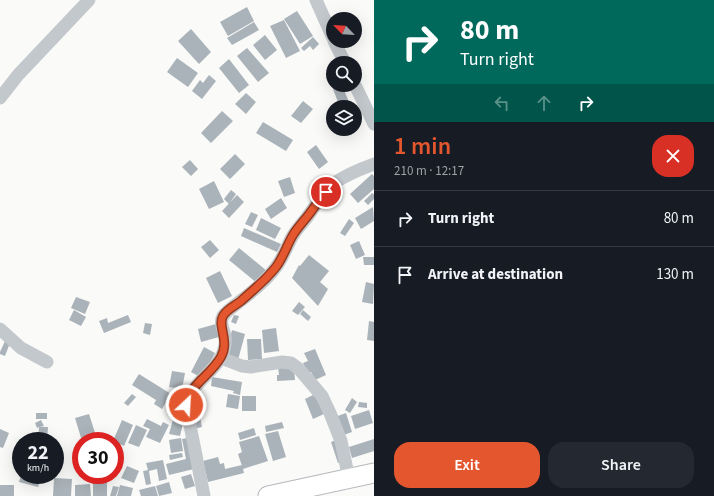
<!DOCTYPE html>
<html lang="en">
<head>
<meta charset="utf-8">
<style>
  :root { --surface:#171b24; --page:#242831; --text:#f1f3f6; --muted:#9ea1a6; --line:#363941; --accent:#e4572e }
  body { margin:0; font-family:"Source Sans 3",sans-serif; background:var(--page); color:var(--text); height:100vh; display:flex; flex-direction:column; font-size:15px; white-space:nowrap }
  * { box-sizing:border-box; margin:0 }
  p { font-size:13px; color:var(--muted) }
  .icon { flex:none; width:22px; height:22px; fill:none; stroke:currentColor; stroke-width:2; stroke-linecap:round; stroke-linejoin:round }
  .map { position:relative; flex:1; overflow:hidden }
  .details { display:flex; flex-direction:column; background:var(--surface); width:340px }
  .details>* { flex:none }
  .top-card { background:#00695c; color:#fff; overflow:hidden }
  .needle { width:26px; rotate:295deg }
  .controls { position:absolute; left:326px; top:12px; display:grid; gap:8px }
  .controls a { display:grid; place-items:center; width:36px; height:36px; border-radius:50%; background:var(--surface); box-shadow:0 4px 16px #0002; font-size:20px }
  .speed { position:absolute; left:12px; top:432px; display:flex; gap:8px; font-size:20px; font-weight:700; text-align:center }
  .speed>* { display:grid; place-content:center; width:52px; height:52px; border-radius:50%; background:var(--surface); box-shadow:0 4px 16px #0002; line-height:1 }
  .speed small { font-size:10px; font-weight:400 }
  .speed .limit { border:6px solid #d22; background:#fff; color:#111 }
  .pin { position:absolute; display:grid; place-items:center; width:34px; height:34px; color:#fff; margin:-17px; border:2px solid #fff; border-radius:50%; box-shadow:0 1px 4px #0007 }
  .me { position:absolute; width:44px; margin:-22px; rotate:25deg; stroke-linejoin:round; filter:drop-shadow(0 0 3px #0008) }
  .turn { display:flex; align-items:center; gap:14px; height:84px; padding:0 20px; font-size:18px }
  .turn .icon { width:52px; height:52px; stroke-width:2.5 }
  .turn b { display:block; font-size:28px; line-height:34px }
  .lanes { display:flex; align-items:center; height:38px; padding:0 20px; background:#0003; justify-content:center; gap:20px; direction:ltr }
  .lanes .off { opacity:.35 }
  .round { display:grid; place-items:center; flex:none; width:42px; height:42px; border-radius:16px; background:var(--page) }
  .overview { display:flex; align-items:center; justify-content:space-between; height:68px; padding:0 20px }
  h1 { font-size:24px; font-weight:600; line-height:30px; color:var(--accent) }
  .button { display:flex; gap:8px; margin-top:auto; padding:8px 20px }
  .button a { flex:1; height:46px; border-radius:16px; background:var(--accent); color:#fff; font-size:16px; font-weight:600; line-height:46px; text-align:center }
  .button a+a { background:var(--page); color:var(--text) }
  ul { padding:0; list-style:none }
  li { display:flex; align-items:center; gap:12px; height:56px; padding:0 20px; border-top:1px solid var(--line) }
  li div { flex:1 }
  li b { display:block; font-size:15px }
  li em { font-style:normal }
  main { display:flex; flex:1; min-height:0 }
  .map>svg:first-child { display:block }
  .building { fill:#aab3b9 }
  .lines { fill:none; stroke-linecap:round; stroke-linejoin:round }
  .highway-casing { stroke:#b4b9bd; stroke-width:21 }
  .minor { stroke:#c3c8cc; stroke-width:13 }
  .highway { stroke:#fff; stroke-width:19 }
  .route-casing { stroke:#94391e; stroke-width:10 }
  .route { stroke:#e4572e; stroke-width:7 }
</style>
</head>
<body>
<main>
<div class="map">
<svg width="374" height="496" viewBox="0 0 374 496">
  <rect width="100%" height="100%" fill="#fafaf8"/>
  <!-- building -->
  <path class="building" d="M 247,7 L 254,21 L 228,36 L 220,22 Z
    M 297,11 L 313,36 L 300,44 L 284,19 Z
    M 347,13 L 349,19 L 337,19 L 337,17 Z
    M 284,20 L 300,51 L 286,58 L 270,26 Z
    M 254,22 L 259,30 L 232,45 L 227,38 Z
    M 191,29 L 211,52 L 199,64 L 178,41 Z
    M 265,35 L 277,50 L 265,60 L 253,45 Z
    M 313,37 L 319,44 L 313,50 L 310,46 L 304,51 L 301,48 Z
    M 247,48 L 269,73 L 258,82 L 237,56 Z
    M 177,58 L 198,73 L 188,87 L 167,72 Z
    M 229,59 L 249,85 L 239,93 L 219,68 Z
    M 209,75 L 216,81 L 202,99 L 192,91 L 200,80 L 203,83 Z
    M 333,83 L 333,85 L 342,85 L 351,107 L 340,107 L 331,84 Z
    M 246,93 L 256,102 L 246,114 L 235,104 Z
    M 303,101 L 313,109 L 301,123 L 291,116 Z
    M 222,111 L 233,121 L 211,143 L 201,133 Z
    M 263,122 L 293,140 L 286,151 L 256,133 Z
    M 316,145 L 328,162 L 319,169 L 307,152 Z
    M 235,154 L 245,164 L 230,179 L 220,169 Z
    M 190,160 L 198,169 L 191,176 L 182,167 Z
    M 372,174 L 374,176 L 374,189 L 358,203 L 350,194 Z
    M 290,177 L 295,193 L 284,197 L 278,181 Z
    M 214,181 L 224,202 L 209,209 L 199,189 Z
    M 231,190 L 236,194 L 229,204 L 224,199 Z
    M 372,193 L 374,194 L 374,199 L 368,205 L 364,201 Z
    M 237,195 L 244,202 L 229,218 L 222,211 Z
    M 281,198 L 287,208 L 271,219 L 265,209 Z
    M 373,207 L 374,221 L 361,229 L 355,218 Z
    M 251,212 L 258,215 L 252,227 L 245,224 Z
    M 261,218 L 281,228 L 275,239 L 256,230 Z
    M 349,219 L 354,223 L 345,236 L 340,233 Z
    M 244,228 L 281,244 L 277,252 L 241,236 Z
    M 210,240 L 219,250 L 210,258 L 201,247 Z
    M 359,241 L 365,255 L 356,259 L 350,245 Z
    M 239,248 L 267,271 L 257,283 L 229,260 Z
    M 309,255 L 329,271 L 320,282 L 328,289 L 318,306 L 292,278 L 299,265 L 300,266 Z
    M 363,257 L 374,257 L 374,265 L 364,265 Z
    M 220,271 L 232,296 L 218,303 L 206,278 Z
    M 366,282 L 374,284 L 373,304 L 362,302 Z
    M 76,297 L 90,302 L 85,314 L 71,308 Z
    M 299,302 L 305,307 L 298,315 L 292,311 Z
    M 74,310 L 86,317 L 81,326 L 69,320 Z
    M 303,310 L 311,317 L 308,321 L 300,314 Z
    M 128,315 L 131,322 L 104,333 L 99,321 L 107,318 L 108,323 Z
    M 234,315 L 239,316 L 236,324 L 231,322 Z
    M 369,321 L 374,322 L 374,341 L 367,340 Z
    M 145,323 L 152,324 L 150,335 L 143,333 Z
    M 216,324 L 219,337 L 201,342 L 198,329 Z
    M 276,328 L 279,351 L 264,353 L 262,330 Z
    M 232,330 L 245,334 L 238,360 L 226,357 Z
    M 247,339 L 261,339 L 262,359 L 248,360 Z
    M 5,341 L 10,343 L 5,356 L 0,354 L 0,352 Z
    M 204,347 L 215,353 L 202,378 L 191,372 Z
    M 315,349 L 326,375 L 315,380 L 311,372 L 308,373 L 303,363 L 308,361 L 304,353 Z
    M 278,367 L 294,369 L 295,380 L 277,381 L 277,375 L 279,375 Z
    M 172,371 L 185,373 L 182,389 L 169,387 Z
    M 139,374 L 171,394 L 162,409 L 154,404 L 156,400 L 132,385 Z
    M 212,377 L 242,382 L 240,395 L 233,393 L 234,391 L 211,386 Z
    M 132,394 L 136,397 L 128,406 L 124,403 Z
    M 228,394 L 240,396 L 238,409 L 226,407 Z
    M 315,394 L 324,414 L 313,419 L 305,399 Z
    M 242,396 L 256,396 L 256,411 L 242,411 Z
    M 352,398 L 357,402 L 350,413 L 345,410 Z
    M 359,402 L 367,403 L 367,408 L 358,407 Z
    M 369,410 L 373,423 L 355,429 L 351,416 Z
    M 199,412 L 202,427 L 194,429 L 190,414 Z
    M 36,413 L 47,413 L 47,419 L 36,419 Z
    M 346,413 L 352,432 L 341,436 L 335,417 Z
    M 89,414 L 97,439 L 89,441 L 82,441 L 75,418 Z
    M 174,416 L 184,419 L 180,436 L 169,434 Z
    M 147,419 L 161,426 L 163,422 L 169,425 L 160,443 L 146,437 L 150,429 L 143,426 Z
    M 41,420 L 44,426 L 40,427 L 48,427 L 47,441 L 38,441 L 39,427 L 37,428 L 35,423 Z
    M 122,420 L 133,425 L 124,446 L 113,441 Z
    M 282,422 L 284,428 L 266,432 L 265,426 Z
    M 136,425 L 147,430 L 139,447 L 128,443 Z
    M 254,428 L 256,435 L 240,440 L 238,433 Z
    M 0,429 L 9,433 L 3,448 L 0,447 Z
    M 278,431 L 286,457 L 273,461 L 265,434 Z
    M 259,436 L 268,461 L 243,469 L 238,454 L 242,452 L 239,442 Z
    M 181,438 L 183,451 L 171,453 L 169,440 Z
    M 187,438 L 194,469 L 169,475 L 166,464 L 186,459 L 182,439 Z
    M 338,439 L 345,461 L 338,463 L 331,442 Z
    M 374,439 L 374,451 L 352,458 L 349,447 Z
    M 182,453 L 183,457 L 170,460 L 169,455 Z
    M 218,457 L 220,464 L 224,463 L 225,469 L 242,465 L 244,473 L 208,482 L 203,461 Z
    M 163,460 L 167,479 L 159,481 L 157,469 L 149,471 L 151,484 L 146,485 L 143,471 L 148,470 L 146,463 Z
    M 127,466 L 139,471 L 134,483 L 121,478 Z
    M 191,474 L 195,486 L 185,489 L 181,477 Z
    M 21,475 L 42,475 L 38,487 L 19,482 Z
    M 93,475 L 105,475 L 104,482 L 107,482 L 107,496 L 93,496 Z
    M 54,478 L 72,479 L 71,496 L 53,496 Z
    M 169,482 L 172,493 L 159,496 L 156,486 Z
    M 90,484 L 91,496 L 75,496 L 75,485 Z
    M 0,485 L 14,485 L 14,496 L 0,496 Z
    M 120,485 L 133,488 L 131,496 L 117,496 Z
    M 113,486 L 119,487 L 116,496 L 110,496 Z
    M 155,486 L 158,496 L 141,496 L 139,490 Z"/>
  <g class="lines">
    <!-- highway casing -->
    <g class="highway-casing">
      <path id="highway" d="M 268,496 L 374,473"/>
    </g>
    <!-- minor -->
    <path class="minor" d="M 316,0 L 333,38
      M 334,41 L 345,63
      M 355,85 L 374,124
      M 0,98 L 18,75 L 89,0
      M 0,329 L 21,348 L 47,362
      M 221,358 L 242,366 L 251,367 L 282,362 L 291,363 L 299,369 L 322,396 L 330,413 L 341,441 L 349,479
      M 204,496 L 186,405 C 191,384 211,375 221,357 C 224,351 226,343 225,336 C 224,330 219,323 223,316 C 228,310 233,307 239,302 C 252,292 267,280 276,267 C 283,258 287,246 292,237 C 297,228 305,221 310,213 C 317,203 324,192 333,184 C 345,175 360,169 374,164"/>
    <!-- highway -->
    <use href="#highway" class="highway"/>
  </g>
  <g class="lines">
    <!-- route casing -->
    <g class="route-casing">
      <path id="route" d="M 186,405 C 190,384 210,376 221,357 C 230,341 217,326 223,316 C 227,309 235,306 241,301 C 253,290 266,280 276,267 C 283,258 287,245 293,235 C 298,227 304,221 310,213 C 315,206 320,199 326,192"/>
    </g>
    <!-- route -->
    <use href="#route" class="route"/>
  </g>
</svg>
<div class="controls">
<a><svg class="needle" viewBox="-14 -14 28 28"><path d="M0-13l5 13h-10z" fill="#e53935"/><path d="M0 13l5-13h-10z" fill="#9ea1a6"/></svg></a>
<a><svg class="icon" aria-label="search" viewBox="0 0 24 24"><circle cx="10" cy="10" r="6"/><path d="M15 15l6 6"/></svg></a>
<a><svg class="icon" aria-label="layers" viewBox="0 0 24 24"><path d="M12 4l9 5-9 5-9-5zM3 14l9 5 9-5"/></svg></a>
</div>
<div class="speed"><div>22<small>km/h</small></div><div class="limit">30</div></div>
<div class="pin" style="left:326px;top:192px;background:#d93025"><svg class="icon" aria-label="arrive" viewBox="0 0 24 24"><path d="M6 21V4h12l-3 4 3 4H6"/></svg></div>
<svg class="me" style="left:186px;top:405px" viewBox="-20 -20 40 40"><circle r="17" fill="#e4572e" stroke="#fff" stroke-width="3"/><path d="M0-11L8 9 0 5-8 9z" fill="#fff"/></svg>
</div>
<section class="details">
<div class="top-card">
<div class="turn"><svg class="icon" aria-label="right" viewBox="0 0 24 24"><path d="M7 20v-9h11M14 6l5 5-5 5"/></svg><div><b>80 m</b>Turn right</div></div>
<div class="lanes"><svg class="icon off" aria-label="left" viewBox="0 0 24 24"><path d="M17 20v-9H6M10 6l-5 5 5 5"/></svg><svg class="icon off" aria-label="ahead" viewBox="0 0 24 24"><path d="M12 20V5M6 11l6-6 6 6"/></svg><svg class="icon" aria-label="right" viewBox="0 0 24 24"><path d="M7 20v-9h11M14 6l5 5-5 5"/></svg></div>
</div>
<div class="overview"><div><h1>1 min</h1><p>210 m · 12:17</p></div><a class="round" style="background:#d93025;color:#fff"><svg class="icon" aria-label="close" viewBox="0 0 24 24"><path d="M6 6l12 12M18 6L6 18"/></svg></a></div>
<ul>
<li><svg class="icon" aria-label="right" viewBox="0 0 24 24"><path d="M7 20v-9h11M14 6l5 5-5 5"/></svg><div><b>Turn right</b></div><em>80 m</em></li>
<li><svg class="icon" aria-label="arrive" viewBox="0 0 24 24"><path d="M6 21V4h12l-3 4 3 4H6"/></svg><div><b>Arrive at destination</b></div><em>130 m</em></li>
</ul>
<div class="button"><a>Exit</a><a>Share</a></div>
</section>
</main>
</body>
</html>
